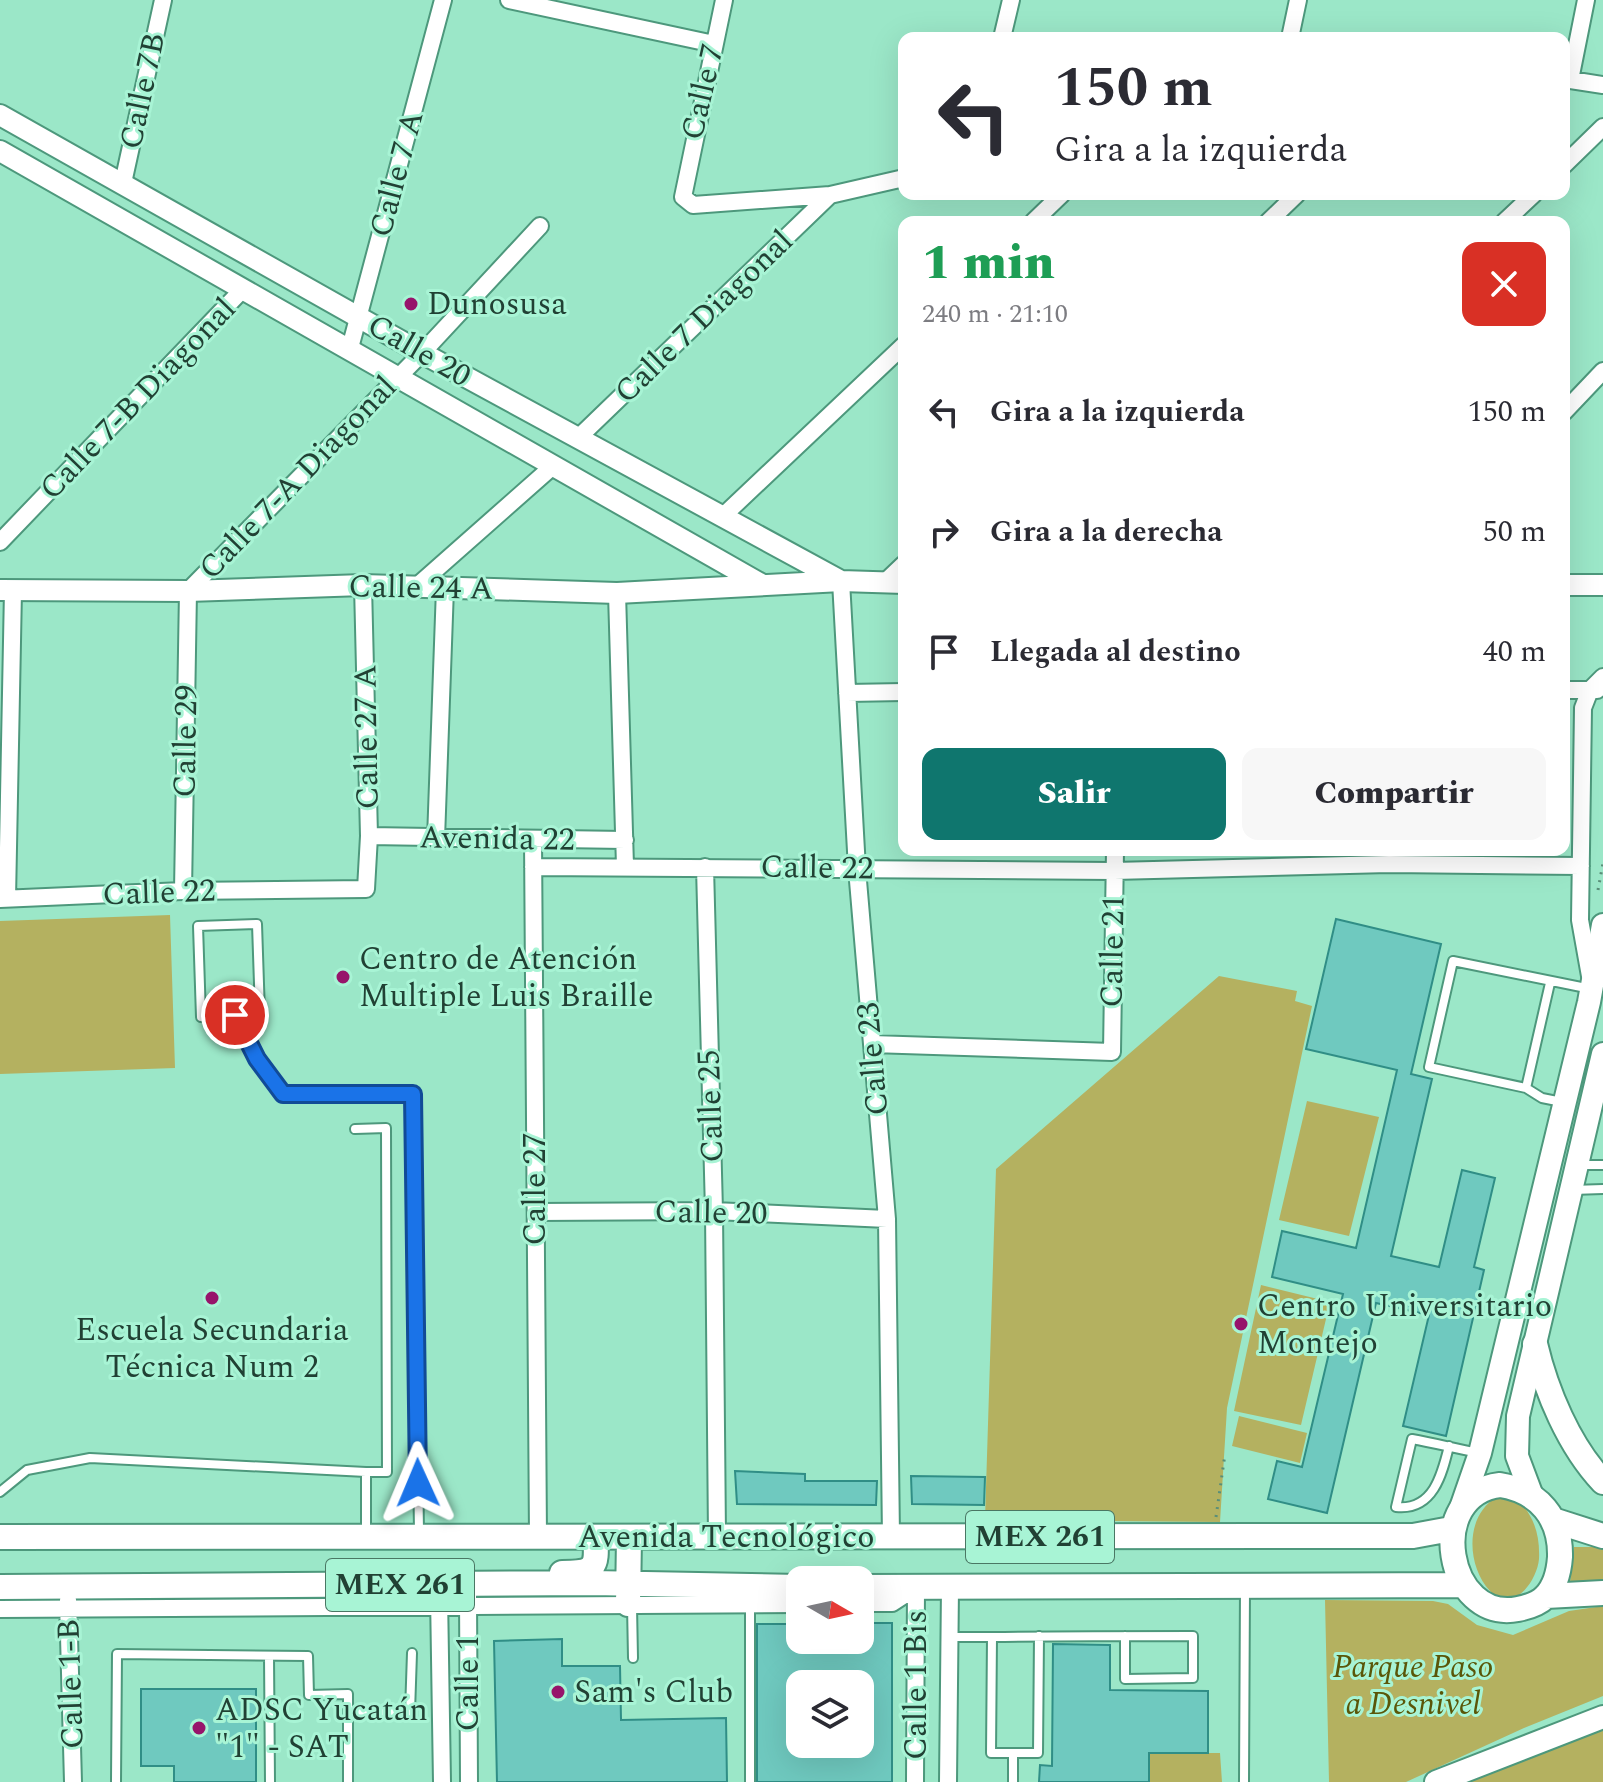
<!DOCTYPE html>
<html lang="es">
<head>
<meta charset="utf-8">
<style>
  :root { --surface:#fff; --page:#f7f7f7; --text:#2b2b33; --muted:#7c7c81; --accent:#0f766e }
  body { margin:0; font-family:Spectral,serif; background:var(--page); color:var(--text); height:100vh; display:flex; flex-direction:column; font-size:30px; white-space:nowrap }
  * { box-sizing:border-box; margin:0 }
  p { font-size:26px; color:var(--muted) }
  .icon { flex:none; width:44px; height:44px; fill:none; stroke:currentColor; stroke-width:2; stroke-linecap:round; stroke-linejoin:round }
  .map { position:relative; flex:1; overflow:hidden }
  .sheet { position:absolute; left:898px; top:216px; width:672px; height:640px; display:flex; flex-direction:column; background:var(--surface); border-radius:16px; box-shadow:0 8px 32px #0002 }
  .sheet>* { flex:none }
  .guide { position:absolute; left:898px; top:32px; width:672px; height:168px; border-radius:16px; box-shadow:0 8px 32px #0002; background:#fff; color:var(--text); overflow:hidden }
  .needle { width:52px; rotate:99deg }
  .buttons { position:absolute; left:786px; top:1566px; display:grid; gap:16px }
  .buttons a { display:grid; place-items:center; width:88px; height:88px; border-radius:16px; background:var(--surface); box-shadow:0 8px 32px #0002; font-size:40px }
  .pin { position:absolute; display:grid; place-items:center; width:68px; height:68px; color:#fff; margin:-34px; border:4px solid #fff; border-radius:50%; box-shadow:0 2px 8px #0007 }
  .me { position:absolute; width:88px; margin:-44px; rotate:359deg; stroke-linejoin:round; filter:drop-shadow(0 0 6px #0008) }
  .turn { display:flex; align-items:center; gap:28px; height:168px; padding:0 24px; font-size:36px }
  .turn .icon { width:104px; height:104px; stroke-width:2.5 }
  .turn b { display:block; font-size:56px; line-height:68px }
  .round { display:grid; place-items:center; flex:none; width:84px; height:84px; border-radius:16px; background:var(--page) }
  .headline { display:flex; align-items:center; justify-content:space-between; height:136px; padding:0 24px }
  h1 { font-size:48px; font-weight:800; line-height:60px; color:#1e9e55 }
  .cta { display:flex; gap:16px; margin-top:auto; padding:16px 24px }
  .cta a { flex:1; height:92px; border-radius:16px; background:var(--accent); color:#fff; font-size:32px; font-weight:800; line-height:92px; text-align:center }
  .cta a+a { background:var(--page); color:var(--text) }
  ul { padding:0; list-style:none }
  li { display:flex; align-items:center; gap:24px; height:120px; padding:0 24px }
  li div { flex:1 }
  li b { display:block; font-size:30px }
  li em { font-style:normal }
  .map>svg:first-child { display:block }
  .green { fill:#b4b160 }
  .building { fill:#6fc9bf; stroke:#308e86; stroke-width:2; fill-rule:evenodd }
  .lines { fill:none; stroke-linecap:round; stroke-linejoin:round }
  .service-casing { stroke:#4d987c; stroke-width:12 }
  .minor-casing { stroke:#4d987c; stroke-width:20 }
  .tertiary-casing { stroke:#4d987c; stroke-width:24 }
  .secondary-casing { stroke:#4d987c; stroke-width:26 }
  .primary-casing { stroke:#4d987c; stroke-width:28 }
  .path { stroke:#598e78; stroke-width:3; stroke-dasharray:2 6; stroke-linecap:butt }
  .service { stroke:#fff; stroke-width:8 }
  .minor { stroke:#fff; stroke-width:16 }
  .tertiary { stroke:#fff; stroke-width:20 }
  .secondary { stroke:#fff; stroke-width:22 }
  .primary { stroke:#fff; stroke-width:24 }
  .route-casing { stroke:#114b97; stroke-width:20 }
  .route { stroke:#1a73e8; stroke-width:14 }
  .poi-dot { fill:#97146b; stroke:#a8f4d5; stroke-width:3 }
  .labels { text-anchor:middle; dominant-baseline:central; stroke-width:6; stroke-linejoin:round; paint-order:stroke }
  .shield { fill:#a8f4d5; stroke:#4a7764; stroke-width:2 }
  .shield-label { font-size:30px; font-weight:bold; fill:#214134 }
  .street-label { font-size:32px; fill:#214134; stroke:#a8f4d5 }
  .poi-label { font-size:32px; fill:#214134; stroke:#a8f4d5; text-anchor:start }
  .park-label { font-size:32px; font-style:italic; fill:#5a5608; stroke:#a8f4d5 }
</style>
</head>
<body>
<div class="map">
<svg width="1603" height="1782" viewBox="0 0 1603 1782">
  <rect width="100%" height="100%" fill="#9be7c8"/>
  <!-- green -->
  <path class="green" d="M 170,915 L 175,1068 L 0,1074 L 0,921 Z
    M 1219,976 L 1297,991 L 1295,1001 L 1312,1006 L 1227,1408 L 1220,1522 L 985,1520 L 996,1169 Z
    M 1307,1101 L 1379,1117 L 1349,1236 L 1279,1220 Z
    M 1261,1285 L 1330,1302 L 1301,1425 L 1234,1411 Z
    M 1239,1416 L 1307,1433 L 1300,1463 L 1232,1446 Z
    M 1497,1497 L 1520,1502 C 1535,1518 1540,1537 1539,1559 C 1537,1581 1513,1615 1490,1591 C 1466,1565 1465,1515 1497,1497 Z
    M 1574,1547 L 1603,1547 L 1603,1582 L 1570,1582 Z
    M 1325,1600 L 1433,1601 L 1448,1604 L 1477,1625 L 1513,1635 L 1569,1611 L 1603,1606 L 1603,1696 L 1524,1728 L 1406,1782 L 1329,1782 Z
    M 1603,1724 L 1603,1782 L 1465,1782 Z
    M 1149,1753 L 1220,1753 L 1222,1782 L 1149,1782 Z"/>
  <!-- building -->
  <path class="building" d="M 1336,919 L 1441,944 L 1411,1074 L 1432,1079 L 1391,1256 L 1439,1267 L 1462,1170 L 1495,1178 L 1474,1267 L 1484,1270 L 1446,1436 L 1403,1426 L 1429,1315 L 1376,1303 L 1327,1513 L 1268,1499 L 1277,1461 L 1302,1467 L 1343,1294 L 1272,1277 L 1282,1231 L 1356,1248 L 1397,1070 L 1306,1049 Z
    M 735,1471 L 805,1474 L 805,1481 L 877,1481 L 876,1505 L 737,1504 Z
    M 911,1476 L 985,1477 L 984,1505 L 912,1504 Z
    M 860,1623 L 892,1623 L 892,1782 L 757,1782 L 757,1624 L 800,1624 L 800,1640 L 860,1640 ZM 800,1684 L 860,1684 L 860,1744 L 800,1744 Z
    M 562,1639 L 562,1666 L 620,1666 L 621,1720 L 726,1718 L 727,1782 L 497,1782 L 494,1641 Z
    M 1053,1644 L 1110,1645 L 1110,1690 L 1208,1691 L 1208,1753 L 1149,1753 L 1149,1782 L 1039,1782 L 1040,1765 L 1052,1766 Z
    M 141,1689 L 256,1689 L 256,1782 L 174,1782 L 174,1766 L 141,1766 Z"/>
  <g class="lines">
    <!-- service casing -->
    <g class="service-casing">
      <path id="service" d="M 257,924 L 260,1014 L 201,1017 L 198,926 Z
        M 235,1015 L 257,1059 L 283,1094 L 413,1094 L 419,1532
        M 1526,1088 L 1550,983
        M 1562,1102 L 1542,1098 L 1526,1088 L 1429,1067 L 1453,961 L 1591,989
        M 355,1129 L 386,1128 L 387,1472 L 366,1472
        M 1580,1165 L 1603,1165
        M 1572,1190 L 1603,1189
        M 1449,1446 C 1442,1475 1433,1511 1396,1507 L 1412,1439 C 1435,1443 1457,1449 1479,1453
        M 0,1492 L 27,1470 L 90,1458 L 366,1472 L 366,1532
        M 632,1606 L 633,1658
        M 1039,1636 L 1038,1753 L 991,1753 L 992,1637 C 1059,1636 1126,1636 1193,1636 L 1193,1678 L 1125,1679 L 1125,1636
        M 950,1637 L 992,1637
        M 269,1656 L 270,1782
        M 348,1712 L 410,1712 L 412,1653
        M 116,1782 L 117,1654 L 308,1656 L 309,1695 L 348,1694 L 348,1782
        M 750,1782 L 750,1603
        M 1013,1782 L 1013,1753
        M 1244,1782 L 1245,1587"/>
    </g>
    <!-- minor casing -->
    <g class="minor-casing">
      <path id="minor" d="M 509,0 L 714,44
        M 724,0 L 683,197 L 693,205 L 830,195 L 904,178
        M 1002,38 L 1011,0
        M 1290,38 L 1298,0
        M 1564,79 L 1603,85
        M 1570,80 L 1586,0
        M 1564,165 L 1603,127
        M 123,183 L 163,0
        M 1033,222 L 1062,194
        M 1268,222 L 1297,194
        M 1504,222 L 1534,194
        M 350,348 L 443,0
        M 1564,412 L 1603,371
        M 577,439 L 830,195
        M 722,517 L 904,345
        M 0,542 L 243,289
        M 841,581 L 857,869 L 887,1219 L 891,1537
        M 884,583 L 904,564
        M 416,587 L 553,466
        M 617,593 L 625,866
        M 1564,690 L 1597,690
        M 847,693 L 904,692
        M 369,836 L 625,840
        M 436,839 L 445,588
        M 533,840 L 538,1537
        M 533,867 L 1114,871 L 1389,864 L 1581,866
        M 705,867 L 714,1211 L 717,1537
        M 183,891 L 188,591 L 422,353 L 540,226
        M 0,899 L 183,891 L 366,889 L 369,836 L 363,585
        M 7,899 L 13,590
        M 1590,976 L 1580,920 L 1583,708 L 1590,690 L 1603,677
        M 872,1044 L 1112,1052 L 1115,850
        M 536,1212 L 714,1211 L 887,1219
        M 439,1595 L 442,1782
        M 468,1596 L 469,1782
        M 68,1600 L 73,1782
        M 860,1603 L 892,1603 L 915,1588
        M 0,1609 L 800,1604
        M 915,1782 L 916,1587
        M 948,1782 L 950,1587"/>
    </g>
    <!-- tertiary casing -->
    <g class="tertiary-casing">
      <path id="tertiary" d="M 0,115 L 422,353 L 841,581
        M 0,151 L 761,584
        M 1564,585 L 1603,585
        M 0,590 L 188,591 L 363,585 L 617,593 L 841,581 L 904,583"/>
    </g>
    <!-- secondary casing -->
    <g class="secondary-casing">
      <path id="secondary" d="M 1532,1496 L 1517,1456 L 1518,1416 L 1603,1054
        M 1462,1505 L 1480,1453 L 1589,1002 L 1603,925
        M 1436,1782 L 1603,1717"/>
    </g>
    <!-- primary casing -->
    <g class="primary-casing">
      <path id="primary" d="M 1535,1344 C 1546,1391 1569,1446 1603,1482
        M 1500,1485 C 1539,1491 1561,1518 1560,1557 C 1559,1571 1556,1586 1545,1597 C 1538,1604 1528,1607 1518,1609 C 1446,1623 1424,1494 1500,1485 Z
        M 1556,1521 L 1603,1536
        M 0,1537 L 1413,1536 L 1451,1529
        M 562,1573 C 594,1573 598,1569 595,1537
        M 0,1587 L 593,1583 L 800,1587
        M 860,1587 L 1464,1585
        M 1546,1596 L 1603,1593
        M 628,1604 L 629,1537"/>
    </g>
    <!-- path -->
    <path class="path" d="M 1598,890 L 1603,863
      M 1216,1517 L 1225,1454"/>
    <!-- service -->
    <use href="#service" class="service"/>
    <!-- minor -->
    <use href="#minor" class="minor"/>
    <!-- tertiary -->
    <use href="#tertiary" class="tertiary"/>
    <!-- secondary -->
    <use href="#secondary" class="secondary"/>
    <!-- primary -->
    <use href="#primary" class="primary"/>
  </g>
  <g class="lines">
    <!-- route casing -->
    <g class="route-casing">
      <path id="route" d="M 235,1015 L 257,1059 L 283,1094 L 413,1094 L 418,1483"/>
    </g>
    <!-- route -->
    <use href="#route" class="route"/>
  </g>
  <!-- markers -->
  <g class="poi-dot">
    <circle cx="411" cy="304" r="8"/>
    <circle cx="343" cy="977" r="8"/>
    <circle cx="212" cy="1298" r="8"/>
    <circle cx="1241" cy="1324" r="8"/>
    <circle cx="558" cy="1692" r="8"/>
    <circle cx="199" cy="1728" r="8"/>
  </g>
  <g class="labels">
    <!-- shield labels -->
    <g class="shield">
      <rect x="966" y="1511" width="148" height="52" rx="6"/>
      <rect x="326" y="1559" width="148" height="52" rx="6"/>
    </g>
    <g class="shield-label">
      <text x="1040" y="1537">MEX 261</text>
      <text x="400" y="1585">MEX 261</text>
    </g>
    <!-- street labels -->
    <g class="street-label">
      <text transform="translate(143 91) rotate(-78)">Calle 7B</text>
      <text transform="translate(703 92) rotate(-77)">Calle 7</text>
      <text transform="translate(397 174) rotate(-75)">Calle 7 A</text>
      <text transform="translate(704 317) rotate(-44)">Calle 7 Diagonal</text>
      <text transform="translate(419 351) rotate(30)">Calle 20</text>
      <text transform="translate(138 399) rotate(-46)">Calle 7-B Diagonal</text>
      <text transform="translate(298 478) rotate(-46)">Calle 7-A Diagonal</text>
      <text transform="translate(421 588) rotate(1)">Calle 24 A</text>
      <text transform="translate(367 737) rotate(-91)">Calle 27 A</text>
      <text transform="translate(186 741) rotate(-89)">Calle 29</text>
      <text transform="translate(497 839) rotate(1)">Avenida 22</text>
      <text transform="translate(817 868) rotate(1)">Calle 22</text>
      <text transform="translate(159 893) rotate(-2)">Calle 22</text>
      <text transform="translate(1113 951) rotate(-89)">Calle 21</text>
      <text transform="translate(873 1059) rotate(-95)">Calle 23</text>
      <text transform="translate(711 1106) rotate(-92)">Calle 25</text>
      <text transform="translate(535 1189) rotate(-90)">Calle 27</text>
      <text transform="translate(711 1213) rotate(1)">Calle 20</text>
      <text x="726" y="1537">Avenida Tecnológico</text>
      <text transform="translate(468 1683) rotate(-90)">Calle 1</text>
      <text transform="translate(71 1684) rotate(-92)">Calle 1-B</text>
      <text transform="translate(916 1685) rotate(-90)">Calle 1 Bis</text>
    </g>
    <!-- poi labels -->
    <g class="poi-label">
      <text x="427" y="304">Dunosusa</text>
      <text x="359" y="959">Centro de Atención<tspan x="359" dy="37">Multiple Luis Braille</tspan></text>
      <text x="1257" y="1306">Centro Universitario<tspan x="1257" dy="37">Montejo</tspan></text>
      <text x="212" y="1330" text-anchor="middle">Escuela Secundaria<tspan x="212" dy="37">Técnica Num 2</tspan></text>
      <text x="574" y="1692">Sam's Club</text>
      <text x="215" y="1710">ADSC Yucatán<tspan x="215" dy="37">"1" - SAT</tspan></text>
    </g>
    <!-- park labels -->
    <g class="park-label">
      <text x="1413" y="1667">Parque Paso<tspan x="1413" dy="37">a Desnivel</tspan></text>
    </g>
  </g>
</svg>
<div class="buttons">
<a><svg class="needle" viewBox="-14 -14 28 28"><path d="M0-13l5 13h-10z" fill="#e53935"/><path d="M0 13l5-13h-10z" fill="#7c7c81"/></svg></a>
<a><svg class="icon" aria-label="layers" viewBox="0 0 24 24"><path d="M12 4l9 5-9 5-9-5zM3 14l9 5 9-5"/></svg></a>
</div>
<div class="pin" style="left:235px;top:1015px;background:#d93025"><svg class="icon" aria-label="arrive" viewBox="0 0 24 24"><path d="M6 21V4h12l-3 4 3 4H6"/></svg></div>
<svg class="me" style="left:418px;top:1483px" viewBox="-20 -20 40 40"><path d="M0-17L14 15 0 8-14 15z" fill="#1a73e8" stroke="#fff" stroke-width="4"/></svg>
<div class="guide">
<div class="turn"><svg class="icon" aria-label="left" viewBox="0 0 24 24"><path d="M17 20v-9H6M10 6l-5 5 5 5"/></svg><div><b>150 m</b>Gira a la izquierda</div></div>
</div>
<section class="sheet">
<div class="headline"><div><h1>1 min</h1><p>240 m · 21:10</p></div><a class="round" style="background:#d93025;color:#fff"><svg class="icon" aria-label="close" viewBox="0 0 24 24"><path d="M6 6l12 12M18 6L6 18"/></svg></a></div>
<ul>
<li><svg class="icon" aria-label="left" viewBox="0 0 24 24"><path d="M17 20v-9H6M10 6l-5 5 5 5"/></svg><div><b>Gira a la izquierda</b></div><em>150 m</em></li>
<li><svg class="icon" aria-label="right" viewBox="0 0 24 24"><path d="M7 20v-9h11M14 6l5 5-5 5"/></svg><div><b>Gira a la derecha</b></div><em>50 m</em></li>
<li><svg class="icon" aria-label="arrive" viewBox="0 0 24 24"><path d="M6 21V4h12l-3 4 3 4H6"/></svg><div><b>Llegada al destino</b></div><em>40 m</em></li>
</ul>
<div class="cta"><a>Salir</a><a>Compartir</a></div>
</section>
</div>
</body>
</html>
